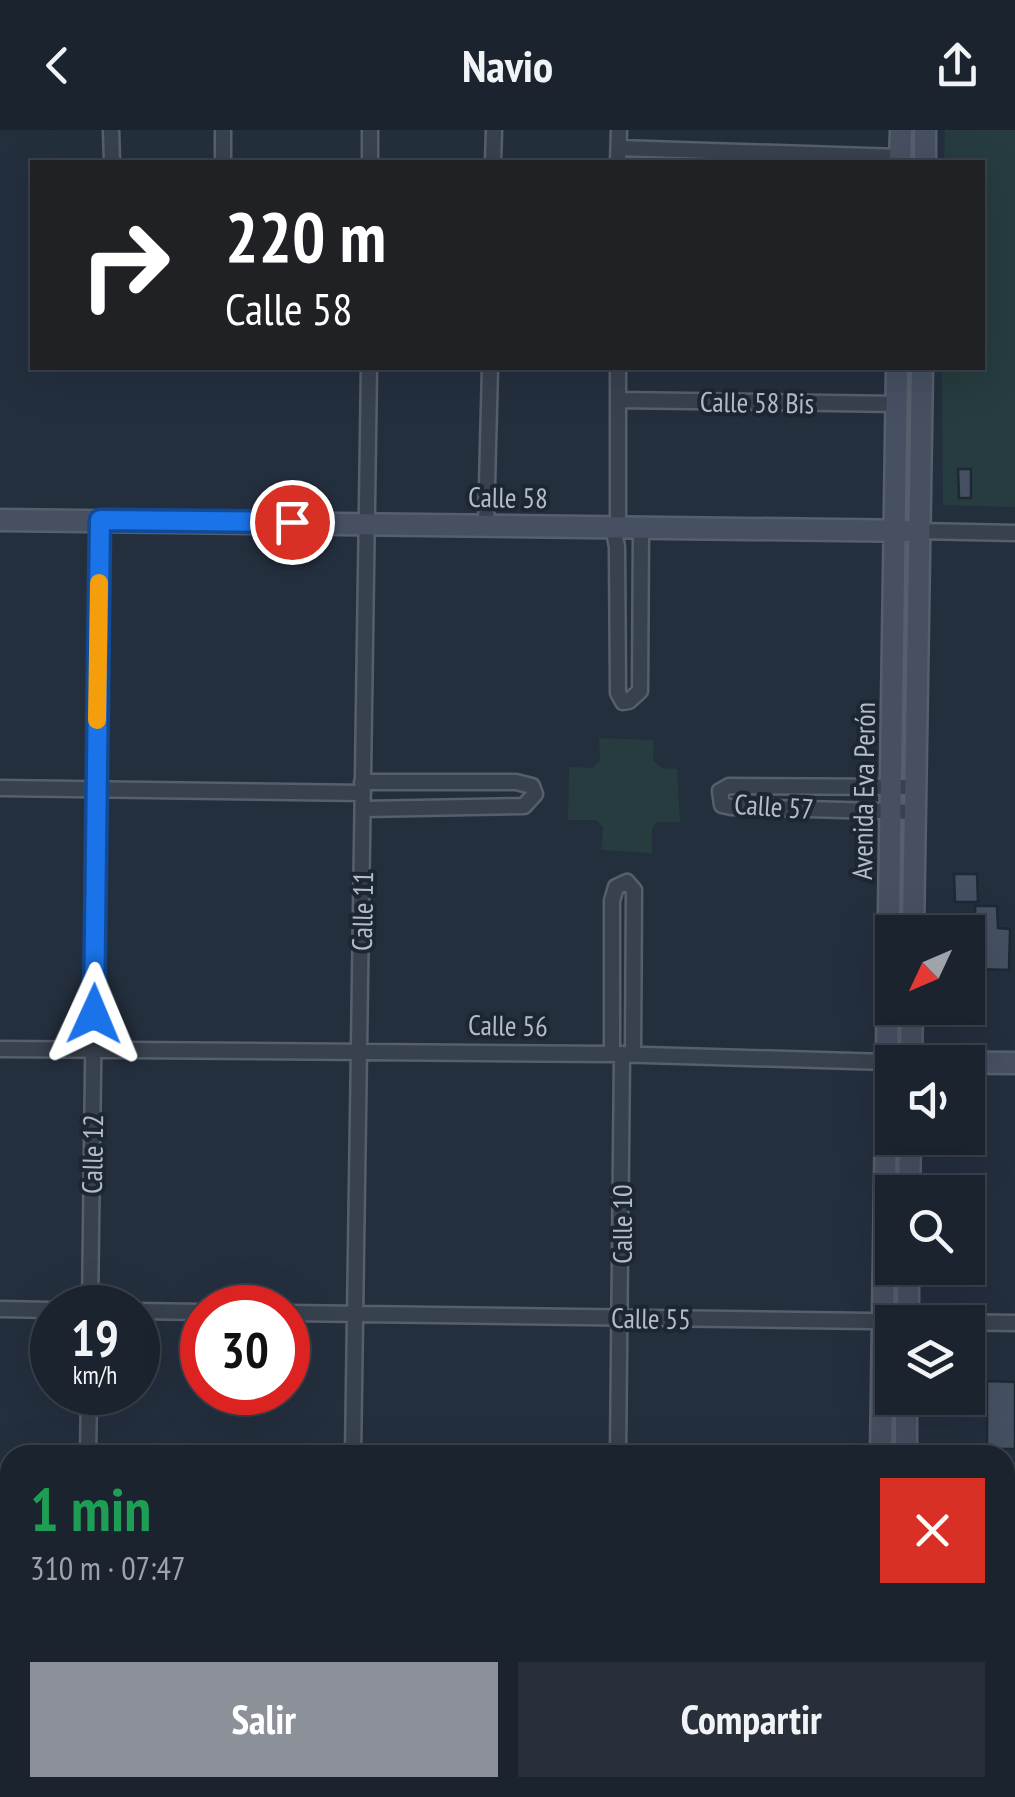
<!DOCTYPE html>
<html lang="es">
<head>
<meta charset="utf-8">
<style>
  :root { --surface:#1b232e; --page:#282f3a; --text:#f1f3f6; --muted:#a0a4aa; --line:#39404a; --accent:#8c9099 }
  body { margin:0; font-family:"PT Sans Narrow",sans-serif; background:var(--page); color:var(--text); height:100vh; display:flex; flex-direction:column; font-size:38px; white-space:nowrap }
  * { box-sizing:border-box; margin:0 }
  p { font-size:32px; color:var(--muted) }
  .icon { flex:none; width:55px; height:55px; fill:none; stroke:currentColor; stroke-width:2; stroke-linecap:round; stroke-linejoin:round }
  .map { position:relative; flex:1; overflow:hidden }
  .side { position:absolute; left:0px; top:1315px; width:1015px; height:352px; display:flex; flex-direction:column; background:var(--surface); border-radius:30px 30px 0 0; box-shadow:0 10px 40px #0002,0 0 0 2px var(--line) }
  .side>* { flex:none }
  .top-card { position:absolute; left:30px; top:30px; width:955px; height:210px; border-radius:0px; box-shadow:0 10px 40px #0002,0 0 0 2px var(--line); background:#202124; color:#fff; overflow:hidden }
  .needle { width:65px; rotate:226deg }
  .fabs { position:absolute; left:875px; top:785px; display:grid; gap:20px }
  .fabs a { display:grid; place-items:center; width:110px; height:110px; border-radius:0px; background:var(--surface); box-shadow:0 10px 40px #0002,0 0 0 2px var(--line); font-size:50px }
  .speed { position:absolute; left:30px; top:1155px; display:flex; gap:20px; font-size:50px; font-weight:700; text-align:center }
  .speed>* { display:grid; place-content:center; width:130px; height:130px; border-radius:50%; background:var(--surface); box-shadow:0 10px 40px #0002,0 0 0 2px var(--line); line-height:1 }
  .speed small { font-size:25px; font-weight:400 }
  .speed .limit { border:15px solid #d22; background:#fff; color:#111 }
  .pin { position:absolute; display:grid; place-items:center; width:85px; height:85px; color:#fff; margin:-42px; border:5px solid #fff; border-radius:50%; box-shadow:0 2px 10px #0007 }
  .me { position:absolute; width:110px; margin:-55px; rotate:1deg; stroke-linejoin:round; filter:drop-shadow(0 0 8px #0008) }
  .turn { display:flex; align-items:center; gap:35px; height:210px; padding:0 30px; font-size:45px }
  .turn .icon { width:130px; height:130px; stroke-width:2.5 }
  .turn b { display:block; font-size:70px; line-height:85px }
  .round { display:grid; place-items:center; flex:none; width:105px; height:105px; border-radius:0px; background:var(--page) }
  .head { display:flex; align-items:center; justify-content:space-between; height:170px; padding:0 30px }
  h1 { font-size:60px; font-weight:600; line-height:75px; color:#1e9e55 }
  .button { display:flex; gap:20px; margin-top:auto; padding:20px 30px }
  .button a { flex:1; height:115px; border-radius:0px; background:var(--accent); color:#fff; font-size:40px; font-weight:600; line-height:115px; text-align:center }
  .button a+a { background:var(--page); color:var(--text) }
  header { display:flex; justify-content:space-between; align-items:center; height:130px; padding:0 30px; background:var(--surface); font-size:45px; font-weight:600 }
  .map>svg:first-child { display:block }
  .grass { fill:#263c3f }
  .building { fill:#455162; stroke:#1f2835; stroke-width:2.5 }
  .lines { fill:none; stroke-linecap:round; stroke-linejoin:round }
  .street-casing { stroke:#565f6c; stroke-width:19 }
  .secondary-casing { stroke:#565f6c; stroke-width:25 }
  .street { stroke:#38414e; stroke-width:14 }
  .secondary { stroke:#465061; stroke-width:20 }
  .route-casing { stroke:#114b97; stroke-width:25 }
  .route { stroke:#1a73e8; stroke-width:18 }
  .slow { stroke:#f59e0b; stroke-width:18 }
  .labels { text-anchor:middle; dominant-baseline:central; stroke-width:8; stroke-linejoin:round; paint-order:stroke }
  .street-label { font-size:28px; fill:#b4bcc9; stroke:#1d2633 }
</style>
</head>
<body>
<header><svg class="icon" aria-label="back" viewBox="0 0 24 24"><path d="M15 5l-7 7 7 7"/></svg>Navio<svg class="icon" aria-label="share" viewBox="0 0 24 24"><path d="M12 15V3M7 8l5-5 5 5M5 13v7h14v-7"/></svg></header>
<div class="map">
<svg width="1015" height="1667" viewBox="0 0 1015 1667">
  <rect width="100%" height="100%" fill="#242f3e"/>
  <!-- grass -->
  <path class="grass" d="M 945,0 L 1015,0 L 1015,377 L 943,375 L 942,238 L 982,238 L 982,32 L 944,32 Z
    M 599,608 L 654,610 L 653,630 L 662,638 L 677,639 L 680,692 L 657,692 L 652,698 L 652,723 L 601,720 L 603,697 L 596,690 L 568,690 L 569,637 L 593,638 L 600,630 Z"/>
  <!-- building -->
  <path class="building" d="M 958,339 L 971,339 L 971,368 L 959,368 Z
    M 954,744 L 977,744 L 978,772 L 955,772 Z
    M 975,776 L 997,776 L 998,798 L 1010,799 L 1009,840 L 976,839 Z
    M 987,1251 L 1015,1252 L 1015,1319 L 987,1319 Z"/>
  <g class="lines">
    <!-- street casing -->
    <g class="street-casing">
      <path id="street" d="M 111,0 L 112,32
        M 223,0 L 223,32
        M 619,18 L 900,27
        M 370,32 L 370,0
        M 493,32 L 494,0
        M 618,32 L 619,0
        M 618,238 L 618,396
        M 618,270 L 897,274
        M 486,394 L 490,238
        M 613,396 L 617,417 L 618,563 L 623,572 L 629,571 L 640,561 L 641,396
        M 919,401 L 1015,403
        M 362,652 L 516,652 L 532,656 L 535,664 L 524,676 L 364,679
        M 0,658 L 363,663
        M 915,682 L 731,677 L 722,675 L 720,661 L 729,656 L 915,657
        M 0,919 L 612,924 L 887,932
        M 612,924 L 612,771 L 616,757 L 627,752 L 634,760 L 633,924
        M 90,1178 L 100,391
        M 0,1179 L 52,1180
        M 138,1181 L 202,1182
        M 288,1183 L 1015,1193
        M 88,1325 L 89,1262
        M 353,1325 L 369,238
        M 618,1325 L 622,924
        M 0,1441 L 10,1441
        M 1005,1455 L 1015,1456
        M 84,1667 L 84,1658
        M 346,1667 L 346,1658
        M 613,1667 L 613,1658"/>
    </g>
    <!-- secondary casing -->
    <g class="secondary-casing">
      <path id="secondary" d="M 900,32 L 901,0
        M 925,32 L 925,0
        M 0,390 L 919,401
        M 913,802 L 922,238
        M 887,932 L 1015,933
        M 911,932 L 912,878
        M 909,1062 L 910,1008
        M 908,1192 L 908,1138
        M 881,1325 L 897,238
        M 906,1325 L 906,1268
        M 876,1667 L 876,1658
        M 901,1667 L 901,1658"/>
    </g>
    <!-- street -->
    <use href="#street" class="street"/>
    <!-- secondary -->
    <use href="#secondary" class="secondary"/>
  </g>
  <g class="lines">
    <!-- route casing -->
    <g class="route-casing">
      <path id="route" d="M 94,884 L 100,390 L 292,392"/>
    </g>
    <!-- route -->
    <use href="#route" class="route"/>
    <!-- slow -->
    <path class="slow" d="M 97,590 L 99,453"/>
  </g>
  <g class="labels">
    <!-- street labels -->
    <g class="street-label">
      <text transform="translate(757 272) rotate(1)">Calle 58 Bis</text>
      <text transform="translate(508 367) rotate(1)">Calle 58</text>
      <text transform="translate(863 661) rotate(-89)">Avenida Eva Perón</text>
      <text transform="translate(774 676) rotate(4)">Calle 57</text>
      <text transform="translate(362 781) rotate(-89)">Calle 11</text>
      <text transform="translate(508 895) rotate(1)">Calle 56</text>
      <text transform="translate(92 1024) rotate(-89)">Calle 12</text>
      <text transform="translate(621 1094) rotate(-90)">Calle 10</text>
      <text transform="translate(651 1188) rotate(1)">Calle 55</text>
    </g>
  </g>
</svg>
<div class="fabs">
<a><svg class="needle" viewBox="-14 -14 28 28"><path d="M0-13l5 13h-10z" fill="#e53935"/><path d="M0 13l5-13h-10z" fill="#a0a4aa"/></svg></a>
<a><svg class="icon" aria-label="sound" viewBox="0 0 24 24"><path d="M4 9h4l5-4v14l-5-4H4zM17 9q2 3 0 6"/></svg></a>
<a><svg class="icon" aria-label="search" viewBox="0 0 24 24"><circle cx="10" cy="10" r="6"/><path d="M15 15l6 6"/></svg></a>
<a><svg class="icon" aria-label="layers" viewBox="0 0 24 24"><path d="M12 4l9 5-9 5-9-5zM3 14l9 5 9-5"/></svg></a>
</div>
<div class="speed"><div>19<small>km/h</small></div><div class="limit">30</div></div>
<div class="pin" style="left:292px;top:392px;background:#d93025"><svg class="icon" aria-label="arrive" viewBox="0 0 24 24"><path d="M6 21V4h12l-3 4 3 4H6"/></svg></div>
<svg class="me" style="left:94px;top:884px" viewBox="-20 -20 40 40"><path d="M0-17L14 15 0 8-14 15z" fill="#1a73e8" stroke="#fff" stroke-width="4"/></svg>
<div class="top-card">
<div class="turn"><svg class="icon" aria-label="right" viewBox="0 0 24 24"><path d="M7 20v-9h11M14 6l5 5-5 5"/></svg><div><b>220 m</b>Calle 58</div></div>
</div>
<section class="side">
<div class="head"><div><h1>1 min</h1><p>310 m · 07:47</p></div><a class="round" style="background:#d93025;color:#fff"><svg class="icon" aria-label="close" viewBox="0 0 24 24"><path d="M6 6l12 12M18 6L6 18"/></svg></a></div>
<div class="button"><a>Salir</a><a>Compartir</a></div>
</section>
</div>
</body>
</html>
